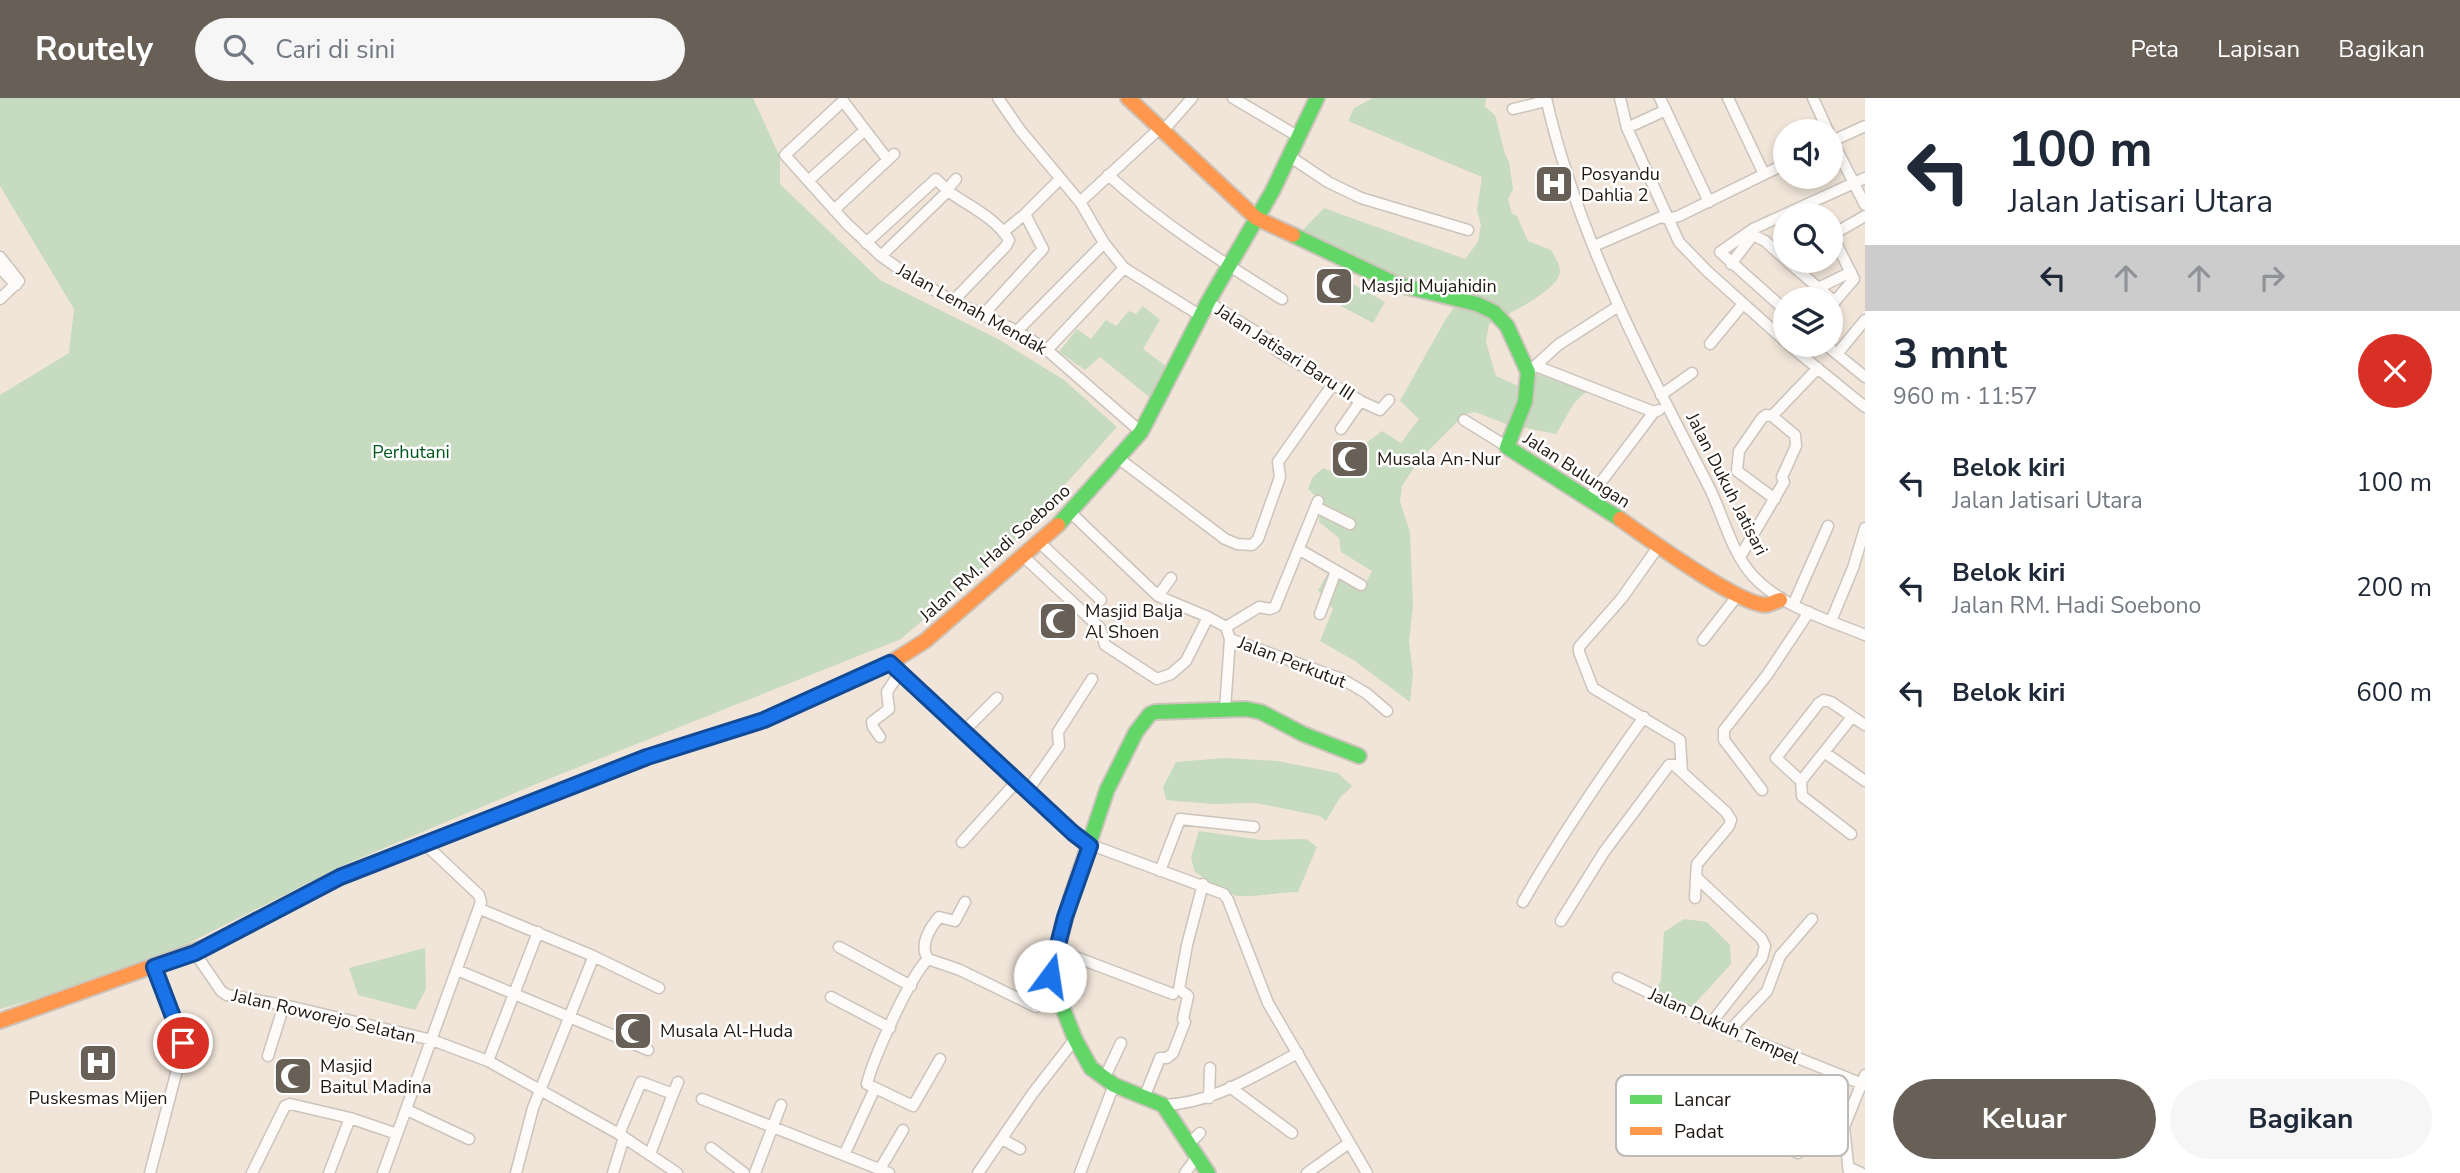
<!DOCTYPE html>
<html lang="id">
<head>
<meta charset="utf-8">
<style>
  :root { --surface:#fff; --page:#f6f6f7; --text:#1f2937; --muted:#747a83; --accent:#686056 }
  body { margin:0; font-family:"Nunito Sans",sans-serif; background:var(--page); color:var(--text); height:100vh; display:flex; flex-direction:column; font-size:26px; white-space:nowrap }
  * { box-sizing:border-box; margin:0 }
  p { font-size:23px; color:var(--muted) }
  .icon { flex:none; width:38px; height:38px; fill:none; stroke:currentColor; stroke-width:2; stroke-linecap:round; stroke-linejoin:round }
  .map { position:relative; flex:1; overflow:hidden }
  .details { display:flex; flex-direction:column; background:var(--surface); width:595px }
  .details>* { flex:none }
  .top-card { background:#fff; color:var(--text); overflow:hidden }
  .fabs { position:absolute; left:1773px; top:21px; display:grid; gap:14px }
  .fabs a { display:grid; place-items:center; width:70px; height:70px; border-radius:50%; background:var(--surface); box-shadow:0 4px 10px #0003; font-size:35px }
  .pin { position:absolute; display:grid; place-items:center; width:60px; height:60px; color:#fff; margin:-30px; border:4px solid #fff; border-radius:50%; box-shadow:0 2px 7px #0007 }
  .me { position:absolute; width:77px; margin:-38px; rotate:14deg; stroke-linejoin:round; filter:drop-shadow(0 0 5px #0008) }
  .turn { display:flex; align-items:center; gap:24px; height:147px; padding:0 28px; font-size:32px }
  .turn .icon { width:91px; height:91px; stroke-width:2.5 }
  .turn b { display:block; font-size:49px; line-height:60px }
  .lanes { display:flex; align-items:center; height:66px; padding:0 28px; background:#0003; justify-content:center; gap:35px; direction:ltr }
  .lanes .off { opacity:.35 }
  .round { display:grid; place-items:center; flex:none; width:74px; height:74px; border-radius:37px; background:var(--page) }
  .head { display:flex; align-items:center; justify-content:space-between; height:119px; padding:0 28px }
  h1 { font-size:42px; font-weight:700; line-height:52px }
  .cta { display:flex; gap:14px; margin-top:auto; padding:14px 28px }
  .cta a { flex:1; height:80px; border-radius:42px; background:var(--accent); color:#fff; font-size:28px; font-weight:700; line-height:80px; text-align:center }
  .cta a+a { background:var(--page); color:var(--text) }
  ul { padding:0; list-style:none }
  li { display:flex; align-items:center; gap:21px; height:105px; padding:0 28px }
  li div { flex:1 }
  li b { display:block; font-size:26px }
  li em { font-style:normal }
  header { display:flex; align-items:center; gap:42px; box-sizing:border-box; height:98px; padding:0 35px; background:var(--accent); color:#fff }
  header strong { font-size:33px }
  nav { display:flex; gap:38px; margin-inline-start:auto; font-size:24px }
  .search { width:490px; height:63px; background:var(--page); display:flex; align-items:center; gap:18px; box-sizing:border-box; padding:0 24px; border-radius:38px; color:var(--muted); font-size:26px }
  main { display:flex; flex:1; min-height:0 }
  .map>svg:first-child { display:block }
  .green { fill:#c6dbbf }
  .lines { fill:none; stroke-linecap:round; stroke-linejoin:round }
  .street-casing { stroke:#ccc3ba; stroke-width:13 }
  .fast-casing { stroke:#ccc3ba; stroke-width:18 }
  .slow-casing { stroke:#ccc3ba; stroke-width:18 }
  .street { stroke:#fdfbf9; stroke-width:10 }
  .fast { stroke:#63d668; stroke-width:14 }
  .slow { stroke:#ff974d; stroke-width:14 }
  .route-casing { stroke:#114b97; stroke-width:18 }
  .route { stroke:#1a73e8; stroke-width:12 }
  .labels { text-anchor:middle; dominant-baseline:central; stroke-width:5; stroke-linejoin:round; paint-order:stroke }
  .poi-label { font-size:18px; fill:#1f1810; stroke:#fff; text-anchor:start }
  .street-label { font-size:18px; fill:#1f1810; stroke:#fff }
  .park-label { font-size:18px; fill:#00561d; stroke:#fff }
  .key { fill:#fff; stroke:#bcbab7; stroke-width:2 }
  .key-label { font-size:19px; fill:#1f1810 }
</style>
</head>
<body>
<header>
<strong>Routely</strong>
<div class="search"><svg class="icon" aria-label="search" viewBox="0 0 24 24"><circle cx="10" cy="10" r="6"/><path d="M15 15l6 6"/></svg>Cari di sini</div>
<nav><a>Peta</a><a>Lapisan</a><a>Bagikan</a></nav>
</header>
<main>
<div class="map">
<svg width="1865" height="1075" viewBox="0 0 1865 1075">
  <rect width="100%" height="100%" fill="#f1e5d9"/>
  <!-- green -->
  <path class="green" d="M 0,0 L 753,0 L 780,59 L 780,86 L 880,182 L 998,241 L 1064,282 L 1117,329 L 1015,442 L 901,541 L 536,686 L 344,767 L 137,871 L 0,911 L 0,297 L 69,255 L 74,211 L 0,88 Z
    M 1373,0 L 1486,0 L 1485,9 L 1495,17 L 1505,56 L 1509,64 L 1513,91 L 1508,101 L 1512,116 L 1517,118 L 1528,143 L 1551,152 C 1554,158 1560,166 1560,173 C 1560,192 1506,217 1489,226 L 1486,244 L 1496,278 L 1523,290 L 1538,276 L 1587,294 C 1572,302 1566,322 1556,336 L 1506,326 L 1475,314 L 1465,316 L 1419,362 L 1402,388 L 1400,403 L 1410,434 L 1413,508 L 1409,543 L 1413,575 L 1410,604 L 1355,563 L 1320,543 L 1333,511 L 1318,492 L 1330,472 L 1363,491 L 1372,473 L 1341,454 L 1339,440 L 1319,424 L 1320,402 L 1308,391 L 1312,380 L 1323,370 L 1349,380 L 1362,360 L 1357,352 L 1382,333 L 1401,345 L 1419,321 L 1400,303 L 1444,224 L 1462,198 C 1403,181 1356,166 1303,132 L 1324,110 L 1465,161 L 1478,144 L 1481,127 L 1477,112 L 1482,79 L 1348,23 L 1354,10 Z
    M 1353,186 L 1385,204 L 1373,225 L 1341,208 Z
    M 1143,208 L 1160,222 L 1143,251 L 1170,271 L 1154,303 L 1100,259 L 1085,272 L 1059,254 L 1077,231 L 1091,241 L 1106,222 L 1116,228 L 1129,213 L 1136,216 Z
    M 1224,660 L 1278,663 L 1338,675 L 1352,688 L 1339,701 L 1326,723 L 1320,718 L 1256,705 L 1212,706 L 1166,702 L 1163,689 L 1176,664 Z
    M 1199,733 L 1262,742 L 1306,741 L 1317,749 L 1298,794 C 1279,794 1259,799 1240,798 C 1224,797 1208,782 1195,774 L 1191,760 Z
    M 1684,821 L 1707,824 L 1730,847 L 1731,866 L 1691,910 L 1656,892 L 1661,882 L 1664,834 Z
    M 425,850 L 426,891 L 415,912 L 358,897 L 349,870 Z"/>
  <g class="lines">
    <!-- street casing -->
    <g class="street-casing">
      <path id="street" d="M 998,0 L 1020,32 L 1080,104 L 1104,145 L 1124,170 L 1201,218
        M 1233,0 L 1299,39
        M 1546,0 C 1577,138 1644,263 1708,387 C 1723,416 1731,454 1753,478 C 1782,509 1826,521 1865,537
        M 1620,0 L 1627,30 L 1679,144 L 1707,173 L 1785,243
        M 1660,0 L 1709,104
        M 1728,0 L 1764,76
        M 1813,0 L 1828,33
        M 1513,11 L 1546,3
        M 1627,30 L 1666,12
        M 1162,34 L 1192,0
        M 1830,38 L 1865,107
        M 1830,44 L 1865,28
        M 1289,58 L 1328,84 L 1361,100 L 1468,132
        M 888,62 L 843,3 L 785,57 L 846,125 L 881,158 L 905,175 L 953,203 L 1017,233 L 1047,252 L 1141,334
        M 1108,77 C 1161,125 1222,164 1282,201
        M 808,83 L 865,32
        M 947,92 L 956,81
        M 1080,104 L 1159,31
        M 834,112 L 894,56
        M 1753,131 L 1753,137 L 1765,143 L 1785,161
        M 1003,134 L 1025,116
        M 1830,138 L 1865,118
        M 866,145 L 936,81 L 948,93
        M 1594,148 L 1661,119 L 1668,121 L 1679,118 L 1785,66
        M 881,158 L 948,93 C 968,108 995,119 1009,142 L 1006,148 L 953,203
        M 0,159 L 19,183 L 0,201
        M 1787,163 L 1835,204
        M 1731,166 L 1753,137
        M 0,170 L 16,187
        M 1818,190 L 1851,174
        M 1208,204 L 1269,242 L 1275,251 L 1282,256 L 1359,302 L 1359,305 L 1341,331
        M 1830,209 L 1854,181 L 1832,137
        M 1785,212 L 1720,154 L 1753,131 L 1865,80
        M 983,217 L 1043,151 L 1025,116 L 1059,82
        M 1017,233 L 1104,145
        M 1710,246 L 1743,206
        M 1789,247 L 1865,309
        M 1826,247 L 1865,279
        M 1047,252 L 1124,170
        M 1837,256 L 1865,222
        M 1536,268 L 1654,314
        M 1533,270 L 1558,247 L 1617,209
        M 1661,297 L 1692,275
        M 1360,303 L 1380,312 L 1389,302
        M 1464,322 L 1506,348
        M 1118,360 L 1225,441 L 1237,446 L 1252,447 L 1258,441 L 1280,379 L 1278,364 L 1333,286
        M 1589,400 L 1654,314 L 1659,312
        M 1775,401 L 1737,373 L 1739,353 L 1762,320 L 1766,317 L 1772,318 L 1818,270
        M 1316,409 L 1350,426
        M 1071,415 L 1158,498 L 1208,519 L 1226,529 L 1230,541 L 1225,611
        M 1039,444 L 1101,502
        M 1658,449 L 1622,500 L 1579,549 L 1579,554 L 1593,590 L 1680,642 L 1682,674
        M 1300,452 L 1361,487
        M 1023,458 L 1100,530 L 1105,547 L 1157,581 L 1171,576 L 1186,563 L 1208,519
        M 1740,459 L 1784,384 L 1782,379 L 1796,348 L 1795,337 L 1772,318
        M 1158,498 L 1171,480
        M 1793,507 L 1828,428
        M 1320,516 L 1336,473
        M 1831,523 L 1853,470 L 1865,430
        M 1226,529 L 1259,509 L 1270,511 L 1275,509 L 1318,403
        M 1230,541 L 1342,581 L 1366,595 L 1387,613
        M 1703,542 L 1738,497
        M 890,565 L 1083,744 L 1224,796 L 1228,802 L 1268,905 L 1367,1075
        M 965,632 L 997,600
        M 880,639 L 873,629 L 872,624 L 889,611 L 887,594 L 900,574
        M 1824,654 L 1865,683
        M 1801,683 L 1776,660 L 1819,605 L 1824,602 L 1831,604 L 1865,627
        M 1028,692 L 1059,648 L 1058,634 L 1092,581
        M 1762,692 L 1724,642 L 1724,632 L 1767,577 L 1809,514
        M 1851,736 L 1802,698 L 1801,683 L 1852,619
        M 962,744 L 1018,682
        M 1160,773 L 1180,721 L 1254,729
        M 1695,800 L 1696,779
        M 1523,804 C 1560,739 1601,679 1644,619
        M 480,811 L 591,857 L 659,890
        M 1561,823 L 1604,754 L 1669,667 L 1674,667 L 1726,714 L 1731,722 L 1729,728 L 1697,766 L 1696,779 L 1761,840 L 1765,848 L 1762,860 L 1712,924
        M 839,849 L 911,888
        M 1057,852 L 1173,896
        M 195,855 L 221,893 L 227,897 L 284,907 L 432,942 L 488,963 L 619,1036 L 677,1075
        M 928,861 C 919,847 929,831 939,819 L 955,823 L 965,804
        M 457,872 L 648,952
        M 1618,880 L 1723,930 L 1865,987
        M 831,899 L 890,930
        M 1730,932 L 1767,893 L 1780,858 L 1812,821
        M 268,958 L 284,907
        M 940,961 L 913,1008 L 867,986 C 873,961 910,878 928,861 L 960,872 L 1036,909 L 1041,906 L 1050,878
        M 488,963 L 538,834
        M 1104,981 L 1121,945
        M 1230,989 L 1292,1035
        M 673,996 L 678,984
        M 1144,1000 L 1160,960 L 1167,960 L 1173,955 L 1185,924 L 1183,921 L 1188,898 L 1179,891 L 1187,847 L 1203,786
        M 1209,1000 L 1210,970
        M 702,1001 L 889,1075
        M 1163,1007 C 1212,1006 1255,977 1298,955
        M 407,1012 L 469,1041
        M 350,1020 L 397,1036
        M 619,1036 L 641,984 L 673,996 L 650,1056
        M 1002,1041 L 1020,1051
        M 1189,1046 L 1200,1035
        M 711,1050 L 744,1075
        M 845,1055 L 875,990
        M 1798,1055 L 1749,1034 L 1765,999 L 1844,1029
        M 1848,1069 L 1861,1075
        M 880,1071 L 903,1032
        M 150,1075 L 183,949 L 180,934 L 154,869
        M 252,1075 L 285,1008 L 290,1006 L 350,1020 L 329,1075
        M 383,1075 L 481,804 L 479,797 L 426,747
        M 516,1075 L 533,1010 L 593,860
        M 613,1075 L 624,1039
        M 755,1075 L 781,1007
        M 978,1075 L 1033,995 L 1075,941
        M 1080,1075 L 1114,987
        M 1185,1075 L 1197,1059
        M 1307,1075 L 1349,1045
        M 1849,1075 L 1844,1029 L 1865,977"/>
    </g>
    <!-- fast casing -->
    <g class="fast-casing">
      <path id="fast" d="M 1293,137 L 1396,186 L 1477,206 L 1494,214 L 1507,228 L 1528,274 L 1525,304 L 1507,349 L 1620,421
        M 1058,427 L 1141,334 L 1208,204 L 1272,94 L 1317,0
        M 206,849 L 340,779 L 647,659 L 764,622 L 786,612
        M 1208,1075 L 1163,1007 L 1114,987 L 1091,970 L 1075,941 L 1050,878 L 1070,803 L 1107,692 L 1136,634 L 1150,616 L 1155,614 L 1246,611 L 1261,614 L 1303,636 L 1359,658"/>
    </g>
    <!-- slow casing -->
    <g class="slow-casing">
      <path id="slow" d="M 1128,0 L 1256,120 L 1293,137
        M 1620,421 C 1647,440 1736,505 1765,507 C 1769,507 1776,503 1780,502
        M 786,612 L 890,565 L 925,543 L 1058,427
        M 0,923 L 206,849"/>
    </g>
    <!-- street -->
    <use href="#street" class="street"/>
    <!-- fast -->
    <use href="#fast" class="fast"/>
    <!-- slow -->
    <use href="#slow" class="slow"/>
  </g>
  <g class="lines">
    <!-- route casing -->
    <g class="route-casing">
      <path id="route" d="M 183,945 L 154,869 L 195,855 L 340,779 L 647,659 L 764,622 L 890,565 L 1073,735 L 1090,748 L 1065,819 L 1050,878"/>
    </g>
    <!-- route -->
    <use href="#route" class="route"/>
  </g>
  <!-- icons -->
  <defs>
    <g id="hospital-square" transform="scale(2.0125)"><rect x="-9" y="-9" width="18" height="18" rx="4" fill="#686056" stroke="#fff"/><path d="M-5-5h3v3.5h4V-5h3V5h-3V1.5h-4V5h-3Z" fill="#fff"/></g>
    <g id="mosque-square" transform="scale(2.0125)"><rect x="-9" y="-9" width="18" height="18" rx="4" fill="#686056" stroke="#fff"/><path d="M3.5-4.9A6 6 0 1 0 3.5 4.9A5 5 0 1 1 3.5-4.9Z" fill="#fff"/></g>
  </defs>
  <g fill-rule="evenodd">
    <use href="#hospital-square" x="1554" y="86"/>
    <use href="#mosque-square" x="1334" y="188"/>
    <use href="#mosque-square" x="1350" y="361"/>
    <use href="#mosque-square" x="1058" y="523"/>
    <use href="#mosque-square" x="633" y="933"/>
    <use href="#hospital-square" x="98" y="965"/>
    <use href="#mosque-square" x="293" y="978"/>
  </g>
  <g class="labels">
    <!-- poi labels -->
    <g class="poi-label">
      <text x="1581" y="76">Posyandu<tspan x="1581" dy="21">Dahlia 2</tspan></text>
      <text x="1361" y="188">Masjid Mujahidin</text>
      <text x="1377" y="361">Musala An-Nur</text>
      <text x="1085" y="513">Masjid Balja<tspan x="1085" dy="21">Al Shoen</tspan></text>
      <text x="660" y="933">Musala Al-Huda</text>
      <text x="320" y="968">Masjid<tspan x="320" dy="21">Baitul Madina</tspan></text>
      <text x="98" y="1000" text-anchor="middle">Puskesmas Mijen</text>
    </g>
    <!-- street labels -->
    <g class="street-label">
      <text transform="translate(972 211) rotate(29)">Jalan Lemah Mendak</text>
      <text transform="translate(1285 254) rotate(33)">Jalan Jatisari Baru III</text>
      <text transform="translate(1577 372) rotate(33)">Jalan Bulungan</text>
      <text transform="translate(1727 386) rotate(63)">Jalan Dukuh Jatisari</text>
      <text transform="translate(995 455) rotate(-42)">Jalan RM. Hadi Soebono</text>
      <text transform="translate(1292 564) rotate(21)">Jalan Perkutut</text>
      <text transform="translate(324 918) rotate(13)">Jalan Roworejo Selatan</text>
      <text transform="translate(1724 928) rotate(24)">Jalan Dukuh Tempel</text>
    </g>
    <!-- park labels -->
    <g class="park-label">
      <text x="411" y="354">Perhutani</text>
    </g>
  </g>
  <!-- legend -->
  <rect x="1616" y="977" width="232" height="81" rx="10" class="key"/>
  <rect x="1630" y="997" width="32" height="9" fill="#63d668"/>
  <rect x="1630" y="1029" width="32" height="8" fill="#ff974d"/>
  <g class="key-label">
    <text x="1674" y="1008">Lancar</text>
    <text x="1674" y="1040">Padat</text>
  </g>
</svg>
<div class="fabs">
<a><svg class="icon" aria-label="sound" viewBox="0 0 24 24"><path d="M4 9h4l5-4v14l-5-4H4zM17 9q2 3 0 6"/></svg></a>
<a><svg class="icon" aria-label="search" viewBox="0 0 24 24"><circle cx="10" cy="10" r="6"/><path d="M15 15l6 6"/></svg></a>
<a><svg class="icon" aria-label="layers" viewBox="0 0 24 24"><path d="M12 4l9 5-9 5-9-5zM3 14l9 5 9-5"/></svg></a>
</div>
<div class="pin" style="left:183px;top:945px;background:#d93025"><svg class="icon" aria-label="arrive" viewBox="0 0 24 24"><path d="M6 21V4h12l-3 4 3 4H6"/></svg></div>
<svg class="me" style="left:1050px;top:878px" viewBox="-20 -20 40 40"><circle r="19" fill="#fff"/><path d="M0-13L10 11 0 6-10 11z" fill="#1a73e8"/></svg>
</div>
<section class="details">
<div class="top-card">
<div class="turn"><svg class="icon" aria-label="left" viewBox="0 0 24 24"><path d="M17 20v-9H6M10 6l-5 5 5 5"/></svg><div><b>100 m</b>Jalan Jatisari Utara</div></div>
<div class="lanes"><svg class="icon" aria-label="left" viewBox="0 0 24 24"><path d="M17 20v-9H6M10 6l-5 5 5 5"/></svg><svg class="icon off" aria-label="ahead" viewBox="0 0 24 24"><path d="M12 20V5M6 11l6-6 6 6"/></svg><svg class="icon off" aria-label="ahead" viewBox="0 0 24 24"><path d="M12 20V5M6 11l6-6 6 6"/></svg><svg class="icon off" aria-label="right" viewBox="0 0 24 24"><path d="M7 20v-9h11M14 6l5 5-5 5"/></svg></div>
</div>
<div class="head"><div><h1>3 mnt</h1><p>960 m · 11:57</p></div><a class="round" style="background:#d93025;color:#fff"><svg class="icon" aria-label="close" viewBox="0 0 24 24"><path d="M6 6l12 12M18 6L6 18"/></svg></a></div>
<ul>
<li><svg class="icon" aria-label="left" viewBox="0 0 24 24"><path d="M17 20v-9H6M10 6l-5 5 5 5"/></svg><div><b>Belok kiri</b><p>Jalan Jatisari Utara</p></div><em>100 m</em></li>
<li><svg class="icon" aria-label="left" viewBox="0 0 24 24"><path d="M17 20v-9H6M10 6l-5 5 5 5"/></svg><div><b>Belok kiri</b><p>Jalan RM. Hadi Soebono</p></div><em>200 m</em></li>
<li><svg class="icon" aria-label="left" viewBox="0 0 24 24"><path d="M17 20v-9H6M10 6l-5 5 5 5"/></svg><div><b>Belok kiri</b></div><em>600 m</em></li>
</ul>
<div class="cta"><a>Keluar</a><a>Bagikan</a></div>
</section>
</main>
</body>
</html>
